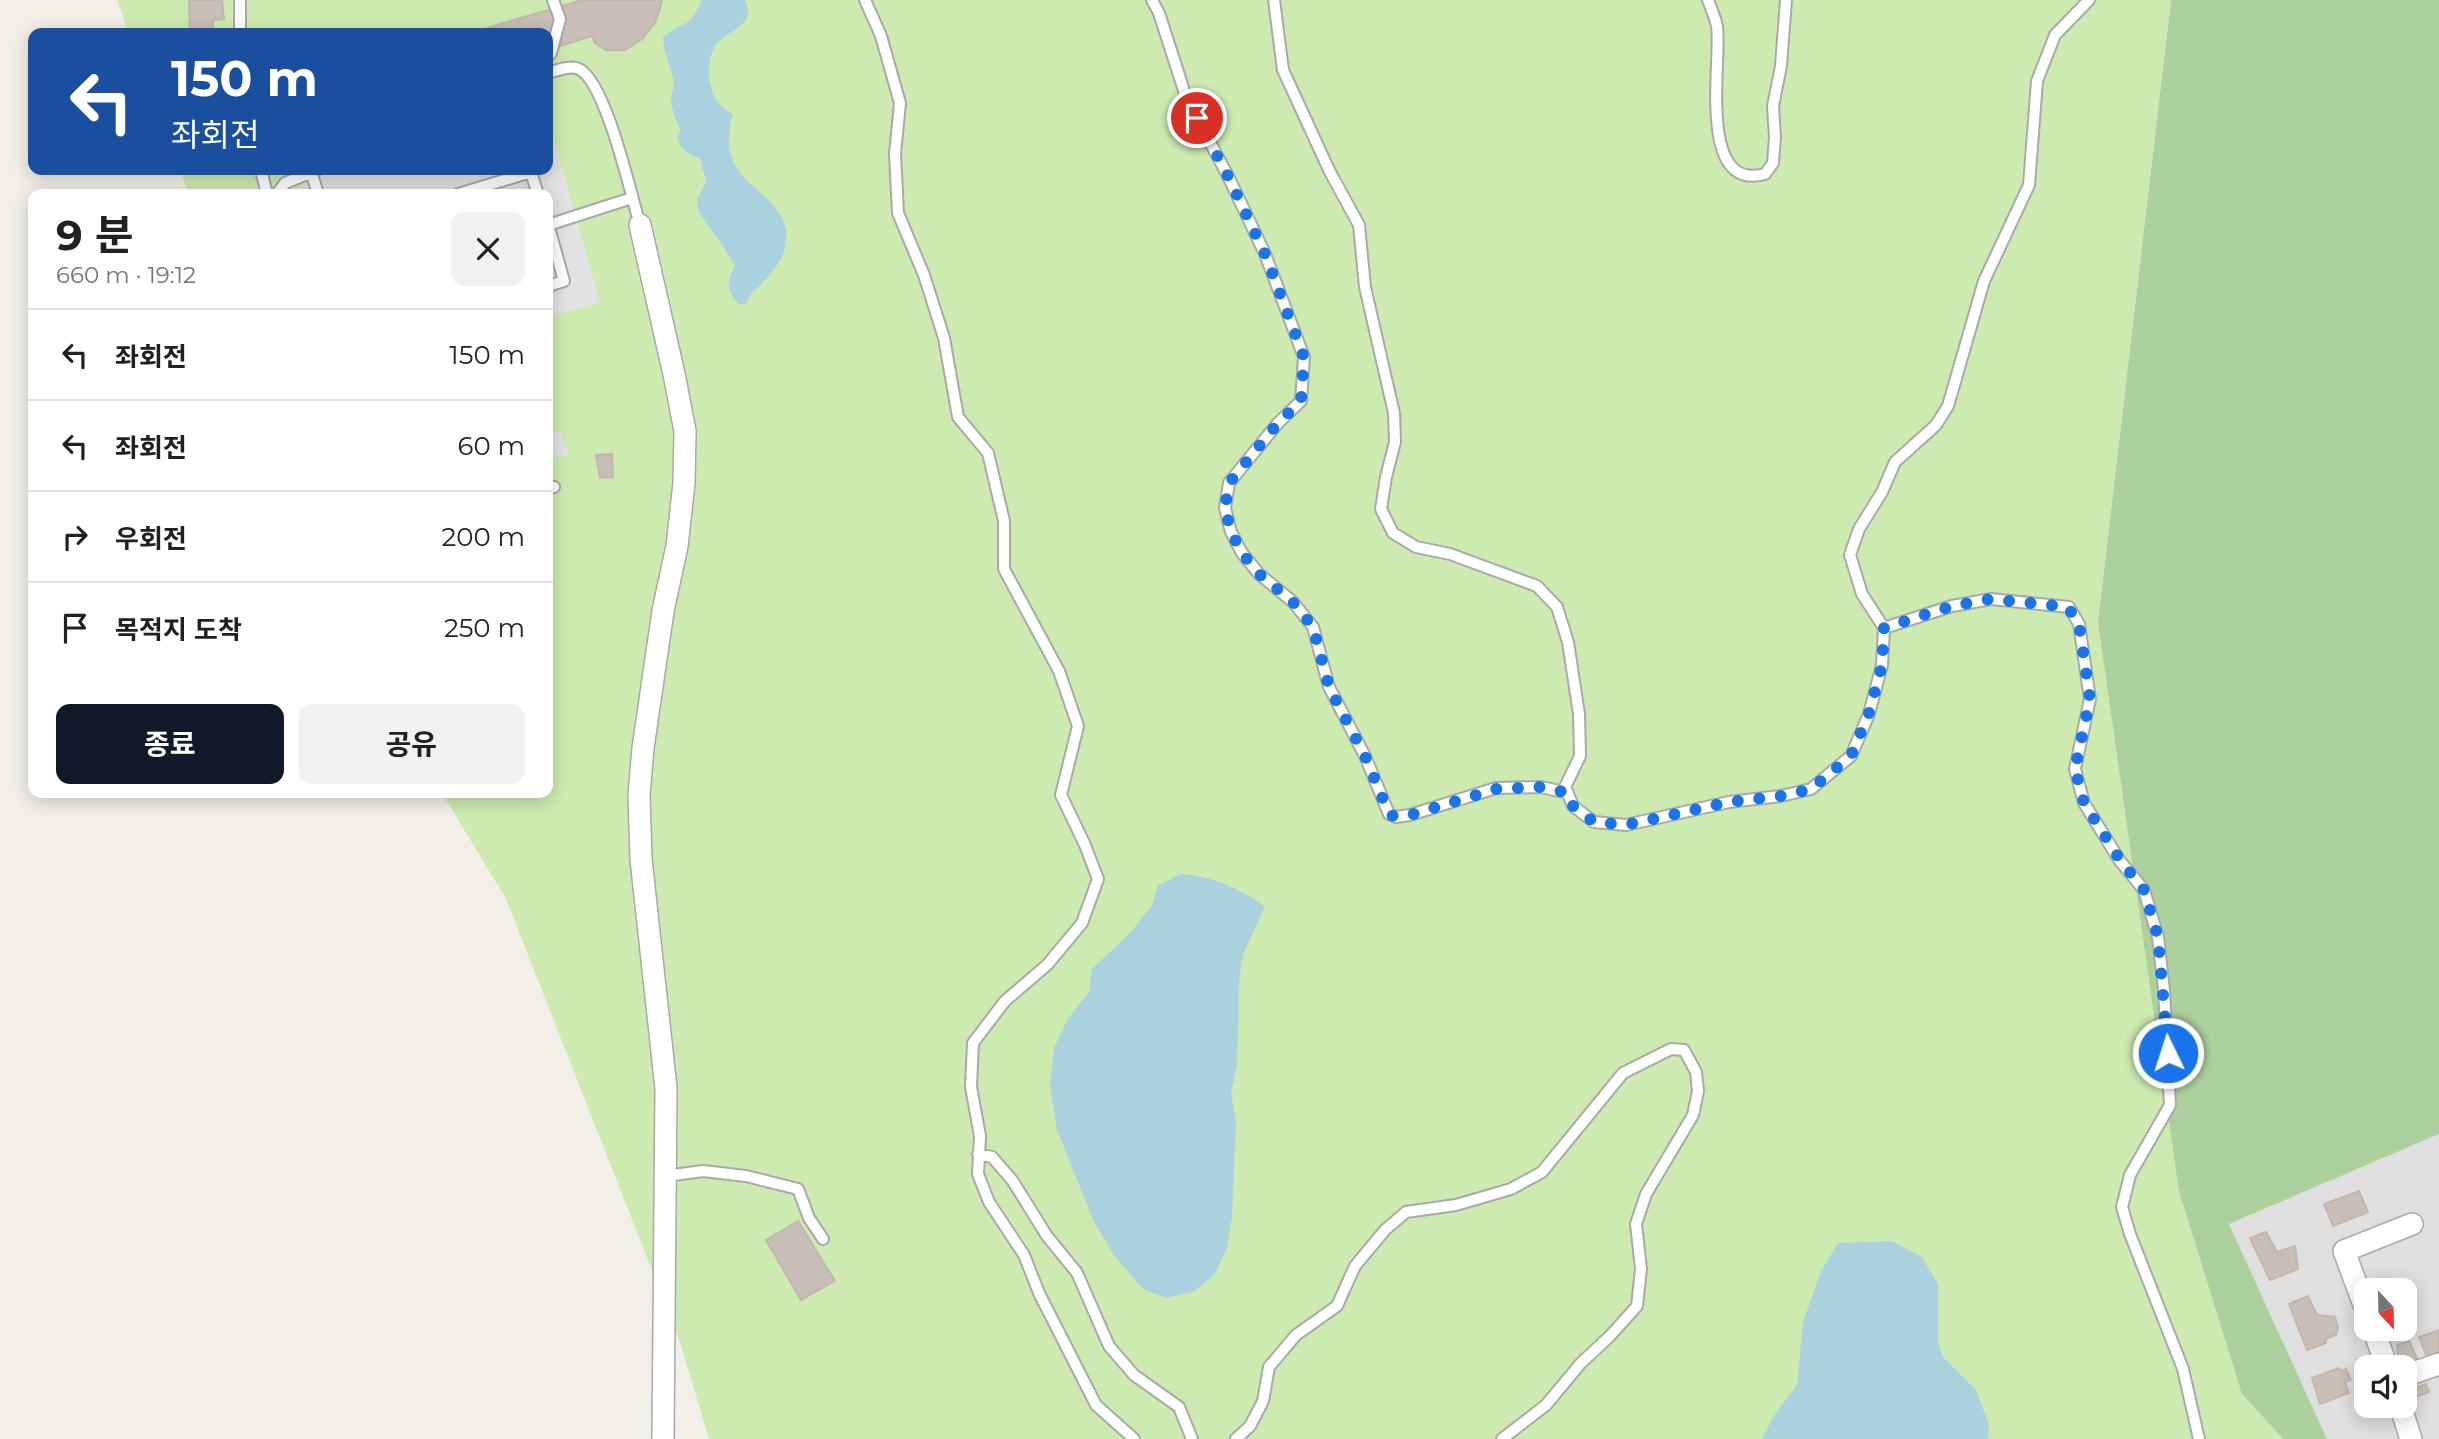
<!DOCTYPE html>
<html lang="ko">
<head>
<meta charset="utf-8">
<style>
  :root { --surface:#fff; --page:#f2f2f2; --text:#202124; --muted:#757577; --line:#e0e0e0; --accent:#111827 }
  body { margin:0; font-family:Montserrat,"Noto Sans KR",sans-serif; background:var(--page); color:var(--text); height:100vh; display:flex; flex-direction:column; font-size:26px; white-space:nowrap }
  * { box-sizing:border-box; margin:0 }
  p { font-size:23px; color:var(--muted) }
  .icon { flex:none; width:38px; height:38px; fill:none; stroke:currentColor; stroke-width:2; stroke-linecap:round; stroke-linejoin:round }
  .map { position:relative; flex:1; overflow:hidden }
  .side { position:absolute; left:28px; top:189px; width:525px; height:609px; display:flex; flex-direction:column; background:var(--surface); border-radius:14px; box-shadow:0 4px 18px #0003 }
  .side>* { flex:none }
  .hud { position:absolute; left:28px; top:28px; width:525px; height:147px; border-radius:14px; box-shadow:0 4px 18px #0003; background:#1a4fa0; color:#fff; overflow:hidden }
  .needle { width:46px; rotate:158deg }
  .controls { position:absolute; left:2354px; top:1278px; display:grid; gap:14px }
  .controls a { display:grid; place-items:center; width:63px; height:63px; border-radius:14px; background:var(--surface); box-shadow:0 4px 18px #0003; font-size:35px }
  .pin { position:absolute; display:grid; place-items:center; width:60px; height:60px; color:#fff; margin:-30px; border:4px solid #fff; border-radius:50%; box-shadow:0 2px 7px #0007 }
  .me { position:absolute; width:77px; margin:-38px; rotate:356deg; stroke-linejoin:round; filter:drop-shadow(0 0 5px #0008) }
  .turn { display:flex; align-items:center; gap:24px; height:147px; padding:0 28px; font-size:32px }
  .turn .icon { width:91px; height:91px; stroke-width:2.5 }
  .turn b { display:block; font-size:49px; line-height:60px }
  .round { display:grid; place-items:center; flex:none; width:74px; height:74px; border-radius:14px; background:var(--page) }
  .headline { display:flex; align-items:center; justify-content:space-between; height:119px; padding:0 28px }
  h1 { font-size:42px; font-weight:700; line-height:52px }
  .cta { display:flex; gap:14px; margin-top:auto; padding:14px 28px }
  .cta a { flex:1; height:80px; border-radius:14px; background:var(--accent); color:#fff; font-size:28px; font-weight:700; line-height:80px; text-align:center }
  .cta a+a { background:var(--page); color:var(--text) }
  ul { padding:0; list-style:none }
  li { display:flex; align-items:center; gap:21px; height:91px; padding:0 28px; border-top:2px solid var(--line) }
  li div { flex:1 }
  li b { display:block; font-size:26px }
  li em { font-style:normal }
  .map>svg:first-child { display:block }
  .residential { fill:#e0dfdf; fill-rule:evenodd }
  .grass { fill:#cdebb0 }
  .forest { fill:#add19e }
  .parking { fill:#e2e2e2 }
  .water { fill:#aad3df }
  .building { fill:#c7bfb8; stroke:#c4b6ab; stroke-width:2 }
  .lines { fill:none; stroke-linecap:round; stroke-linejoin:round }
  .lane-casing { stroke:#a9a9a9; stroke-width:14 }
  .street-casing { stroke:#a9a9a9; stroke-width:24 }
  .lane { stroke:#fff; stroke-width:10 }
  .street { stroke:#fff; stroke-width:21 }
  .route { stroke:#1a73e8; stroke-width:12; stroke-dasharray:0 21.6 }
</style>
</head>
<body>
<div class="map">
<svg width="2439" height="1439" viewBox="0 0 2439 1439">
  <rect width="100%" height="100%" fill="#f2efe9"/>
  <!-- residential -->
  <path class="residential" d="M 2439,1134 L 2439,1439 L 2327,1439 L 2229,1224 ZM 2366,1290 L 2404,1290 L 2404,1328 L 2366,1328 ZM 2366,1367 L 2404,1367 L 2404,1405 L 2366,1405 Z"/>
  <!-- grass -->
  <path class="grass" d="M 117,0 L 2171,0 L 2098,622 L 2242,1394 L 2283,1439 L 709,1439 L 679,1339 L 506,899 L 442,793 L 548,793 L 548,194 L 189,194 L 180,170 L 548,170 L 548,33 L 129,33 Z"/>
  <!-- forest -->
  <path class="forest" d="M 2171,0 L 2439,0 L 2439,1134 L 2229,1224 L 2327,1439 L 2283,1439 L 2242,1394 L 2179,1191 L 2098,622 Z"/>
  <!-- parking -->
  <path class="parking" d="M 548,119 L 600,302 L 548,317 L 548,194 L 306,194 L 297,170 L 548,170 Z
    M 561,432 L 568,456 L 548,457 L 548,433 Z"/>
  <!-- water -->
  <path class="water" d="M 702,0 L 745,0 C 748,7 750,14 745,21 C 737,31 722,35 715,46 C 703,66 709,106 733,114 C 728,132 726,150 736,167 C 746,184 766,194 777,210 C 800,242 777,270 754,291 C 749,294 749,300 745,304 L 739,304 C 727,292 726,281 735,266 L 721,243 L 699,213 L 697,200 L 706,181 L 700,159 C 687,153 681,150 677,136 L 681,130 C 675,120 672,110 671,98 C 671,92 675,88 674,82 C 671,66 663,53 663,37 C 684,20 689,30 702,0 Z
    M 1181,874 C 1211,876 1240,888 1265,907 L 1243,954 L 1239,983 L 1237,1065 L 1231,1092 L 1236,1122 L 1232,1217 L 1227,1248 L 1214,1275 L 1193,1292 L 1166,1298 L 1143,1289 L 1114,1255 L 1094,1222 L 1057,1130 L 1050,1086 L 1054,1048 L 1067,1020 L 1089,992 L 1092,969 L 1131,932 L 1152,905 L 1158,885 Z
    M 1892,1241 L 1922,1257 L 1938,1284 L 1938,1343 L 1943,1357 L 1976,1390 L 1989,1425 L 1988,1439 L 1762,1439 L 1773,1417 L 1797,1385 L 1803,1322 L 1821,1271 L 1838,1243 Z"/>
  <!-- building -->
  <path class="building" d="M 189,0 L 222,0 L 224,19 L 213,20 L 213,33 L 190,33 Z
    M 582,0 L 662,0 L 661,5 L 655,23 L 642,39 L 625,50 L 606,50 L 595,43 L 592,36 L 548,50 L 548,33 L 470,33 Z
    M 612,454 L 613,477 L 600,478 L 596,455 Z
    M 2359,1191 L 2368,1212 L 2333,1226 L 2324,1204 Z
    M 798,1221 L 835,1281 L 801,1300 L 766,1240 Z
    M 2266,1232 L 2277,1252 L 2295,1246 L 2298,1269 L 2270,1280 L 2250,1238 Z
    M 2308,1296 L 2317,1315 L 2335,1317 L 2338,1327 L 2336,1335 L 2325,1339 L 2326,1343 L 2307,1350 L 2289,1304 Z
    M 2439,1330 L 2439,1361 L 2430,1365 L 2419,1337 Z
    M 2409,1341 L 2421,1367 L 2401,1367 L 2398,1359 L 2397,1345 Z
    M 2339,1368 L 2340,1371 L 2346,1369 L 2351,1380 L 2345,1382 L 2349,1393 L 2320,1404 L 2312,1378 Z
    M 2426,1384 L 2429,1392 L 2413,1398 L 2409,1390 Z"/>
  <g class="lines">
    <!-- lane casing -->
    <g class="lane-casing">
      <path id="lane" d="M 240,0 L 240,33
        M 865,0 L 881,36 L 900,103 L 895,154 L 898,213 L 924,275 L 944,338 L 958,417 L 988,453 L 1004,521 L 1004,569 L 1059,671 L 1078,726 L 1061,795 L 1085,845 L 1098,879 L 1082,923 L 1047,965 L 1005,1001 L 973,1043 L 971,1087 L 980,1136 L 978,1174 L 989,1202 L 1024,1255 L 1039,1293 L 1096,1405 L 1134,1439
        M 1152,0 L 1159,13 L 1186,97 L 1229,178 L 1265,254 L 1304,357 L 1301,401 L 1278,423 L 1229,483 L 1225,508 L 1231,532 L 1242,553 L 1259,574 L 1293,602 L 1313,627 L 1329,687 L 1365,756 L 1389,814 L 1396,817 L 1410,815 L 1496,788 L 1541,787 L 1568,793
        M 1274,0 L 1283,70 L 1330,172 L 1359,225 L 1365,287 L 1394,413 L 1395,442 L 1386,477 L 1381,509 L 1393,533 L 1416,547 L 1450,554 L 1537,586 L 1557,607 L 1568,642 L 1579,714 L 1580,756 L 1565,787 L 1573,806 L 1594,822 L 1626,825 L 1729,802 L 1781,796 L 1811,789 L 1851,756 L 1869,714 L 1882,665 L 1884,628 L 1952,606 L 1991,599 L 2069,607 L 2079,624 L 2090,699 L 2075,769 L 2084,803 L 2120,861 L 2144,890 L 2158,937 L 2164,990 L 2170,1105 L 2130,1175 L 2122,1207 L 2130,1234 L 2183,1369 L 2199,1439
        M 1708,0 C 1711,8 1715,17 1717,26 C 1722,60 1696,193 1765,174 L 1773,163 L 1775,137 L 1773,106 L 1781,66 L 1786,0
        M 548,56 L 551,53 L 560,19 L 553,0
        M 548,73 C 558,70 570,65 579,69 C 606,82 631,195 640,225
        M 261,170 L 267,194
        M 530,170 L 538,194
        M 311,171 L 318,194
        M 277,194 L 285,183 L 317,170
        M 458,194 L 531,172
        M 548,224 L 564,281 L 548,286
        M 548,225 L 632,198
        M 548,488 L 554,487
        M 1884,628 L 1862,594 L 1850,555 L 1859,529 L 1882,492 L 1895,462 L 1936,425 L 1948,406 L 1984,281 L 2029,185 L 2037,81 L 2055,35 L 2089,0
        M 978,1154 L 992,1157 L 1012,1180 L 1047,1236 L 1077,1273 L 1109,1346 L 1134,1375 L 1179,1407 L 1192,1439
        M 666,1176 L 703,1171 L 746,1176 L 798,1189 L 809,1218 L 823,1239
        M 1236,1439 L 1250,1426 L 1263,1401 L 1269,1367 L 1296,1335 L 1337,1306 L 1355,1266 L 1385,1230 L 1406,1212 L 1456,1205 L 1511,1189 L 1542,1172 L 1623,1073 L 1671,1049 L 1684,1050 L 1696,1072 L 1698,1091 L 1693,1115 L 1646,1194 L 1636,1224 L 1641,1269 L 1637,1306 L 1610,1336 L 1581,1363 L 1546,1405 L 1502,1439"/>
    </g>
    <!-- street casing -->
    <g class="street-casing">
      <path id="street" d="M 640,225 L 674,374 L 685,431 L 684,483 L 677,546 L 663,611 L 643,748 L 639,795 L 641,859 L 666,1088 L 663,1439
        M 2366,1310 L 2344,1251 L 2412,1224
        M 2373,1328 L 2387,1367
        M 2404,1376 L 2439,1364
        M 2400,1405 L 2411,1439"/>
    </g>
    <!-- lane -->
    <use href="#lane" class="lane"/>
    <!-- street -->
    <use href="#street" class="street"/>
  </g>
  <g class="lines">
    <!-- route -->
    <path class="route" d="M 1197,118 L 1229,178 L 1265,254 L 1304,357 L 1301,401 L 1278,423 L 1229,483 L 1225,508 L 1231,532 L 1242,553 L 1259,574 L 1293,602 L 1313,627 L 1329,687 L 1365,756 L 1389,814 L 1395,817 L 1410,815 L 1496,789 L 1541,787 L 1568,793 L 1573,806 L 1594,822 L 1626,825 L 1729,802 L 1781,796 L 1811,789 L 1851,756 L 1869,713 L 1882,665 L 1884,628 L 1952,606 L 1991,599 L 2068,607 L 2079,624 L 2090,699 L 2075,769 L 2084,803 L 2120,860 L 2144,890 L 2158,937 L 2168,1053"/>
  </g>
</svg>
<div class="controls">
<a><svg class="needle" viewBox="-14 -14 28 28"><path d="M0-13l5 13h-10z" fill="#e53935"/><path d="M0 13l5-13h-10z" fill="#757577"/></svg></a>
<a><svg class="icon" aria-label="sound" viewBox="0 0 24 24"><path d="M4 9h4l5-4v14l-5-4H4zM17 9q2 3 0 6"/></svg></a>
</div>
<div class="pin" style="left:1197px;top:118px;background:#d93025"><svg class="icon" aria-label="arrive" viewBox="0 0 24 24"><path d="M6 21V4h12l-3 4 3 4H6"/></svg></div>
<svg class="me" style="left:2168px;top:1053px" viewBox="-20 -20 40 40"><circle r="17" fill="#1a73e8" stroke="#fff" stroke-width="3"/><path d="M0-11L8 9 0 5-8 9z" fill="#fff"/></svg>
<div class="hud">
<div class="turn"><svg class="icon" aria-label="left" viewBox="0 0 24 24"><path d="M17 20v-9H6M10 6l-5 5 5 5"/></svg><div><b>150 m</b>좌회전</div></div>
</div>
<section class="side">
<div class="headline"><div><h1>9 분</h1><p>660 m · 19:12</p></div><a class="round"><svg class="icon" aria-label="close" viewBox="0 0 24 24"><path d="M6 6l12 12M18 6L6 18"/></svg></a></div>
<ul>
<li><svg class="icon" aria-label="left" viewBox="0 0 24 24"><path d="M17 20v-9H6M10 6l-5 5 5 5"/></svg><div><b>좌회전</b></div><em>150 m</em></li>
<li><svg class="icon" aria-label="left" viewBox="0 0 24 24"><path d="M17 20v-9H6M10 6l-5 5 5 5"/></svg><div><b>좌회전</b></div><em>60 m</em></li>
<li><svg class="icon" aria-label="right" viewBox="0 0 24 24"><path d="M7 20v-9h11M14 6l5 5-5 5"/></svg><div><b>우회전</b></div><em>200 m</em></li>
<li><svg class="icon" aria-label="arrive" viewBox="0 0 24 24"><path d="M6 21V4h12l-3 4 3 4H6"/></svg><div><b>목적지 도착</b></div><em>250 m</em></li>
</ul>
<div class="cta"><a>종료</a><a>공유</a></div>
</section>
</div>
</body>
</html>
